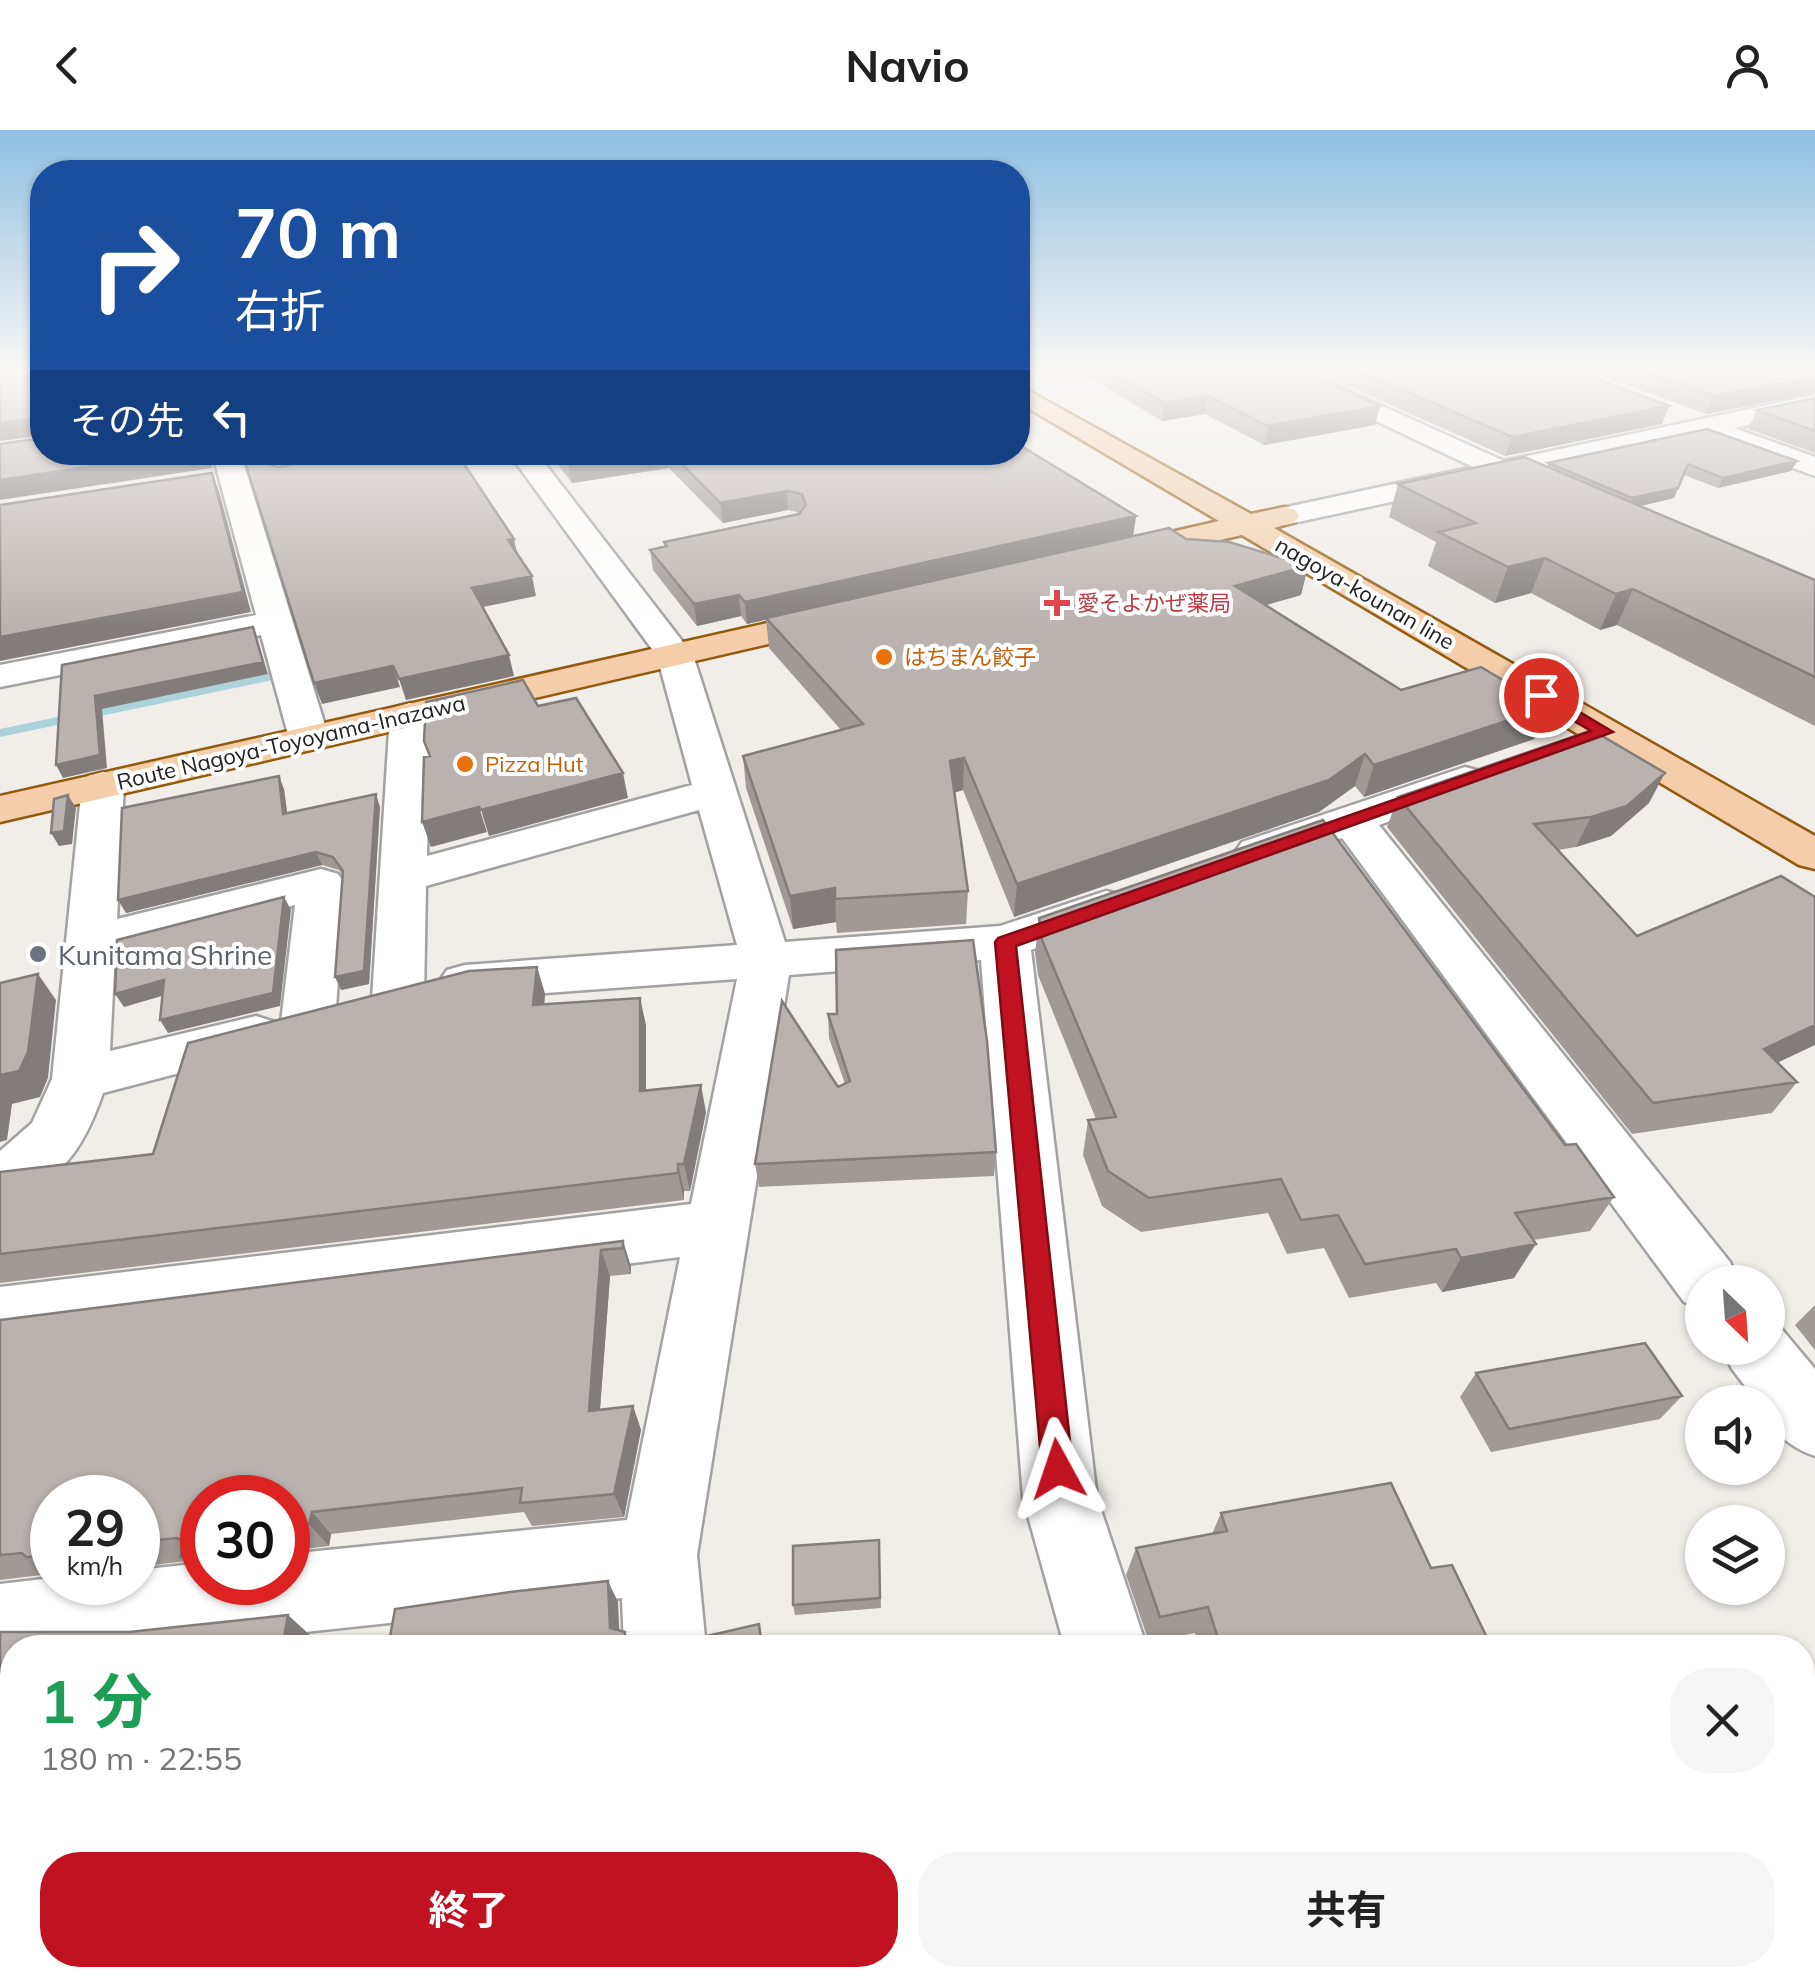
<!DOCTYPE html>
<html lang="ja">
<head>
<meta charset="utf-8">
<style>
  :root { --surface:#fff; --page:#f6f6f6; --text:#222; --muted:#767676; --accent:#c01220 }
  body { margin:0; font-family:Mulish,"Noto Sans JP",sans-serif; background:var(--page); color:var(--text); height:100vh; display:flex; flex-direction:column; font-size:38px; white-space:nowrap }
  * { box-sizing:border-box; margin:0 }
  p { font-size:32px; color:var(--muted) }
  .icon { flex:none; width:55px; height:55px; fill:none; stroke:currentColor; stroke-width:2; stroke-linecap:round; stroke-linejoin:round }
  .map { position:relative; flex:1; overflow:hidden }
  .panel { position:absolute; left:0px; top:1505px; width:1815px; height:352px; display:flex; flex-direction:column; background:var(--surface); border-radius:40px 40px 0 0; box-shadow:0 2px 8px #0004 }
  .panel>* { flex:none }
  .top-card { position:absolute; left:30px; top:30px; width:1000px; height:305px; border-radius:40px; box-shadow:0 2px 8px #0004; background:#1a4fa0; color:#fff; overflow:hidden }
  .needle { width:65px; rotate:155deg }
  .fabs { position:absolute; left:1685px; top:1135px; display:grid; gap:20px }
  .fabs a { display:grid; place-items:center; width:100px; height:100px; border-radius:50%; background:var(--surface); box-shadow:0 2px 8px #0004; font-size:50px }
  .speed { position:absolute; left:30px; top:1345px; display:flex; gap:20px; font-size:50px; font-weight:700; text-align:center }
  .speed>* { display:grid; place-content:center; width:130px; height:130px; border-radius:50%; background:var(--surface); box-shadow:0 2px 8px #0004; line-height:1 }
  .speed small { font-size:25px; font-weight:400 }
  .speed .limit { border:15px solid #d22; background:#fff; color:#111 }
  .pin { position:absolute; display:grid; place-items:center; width:85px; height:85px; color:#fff; margin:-42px; border:5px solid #fff; border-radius:50%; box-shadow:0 2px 10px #0007 }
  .me { position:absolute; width:110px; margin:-55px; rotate:355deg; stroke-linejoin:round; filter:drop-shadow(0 0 8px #0008) }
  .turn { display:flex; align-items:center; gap:35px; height:210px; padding:0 40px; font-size:45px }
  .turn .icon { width:130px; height:130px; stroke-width:2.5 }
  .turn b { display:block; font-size:70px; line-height:85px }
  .then { display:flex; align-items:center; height:95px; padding:0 40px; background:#0003; gap:20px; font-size:38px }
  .round { display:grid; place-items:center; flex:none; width:105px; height:105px; border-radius:40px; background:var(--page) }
  .summary { display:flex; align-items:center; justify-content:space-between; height:170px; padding:0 40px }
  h1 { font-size:60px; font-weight:700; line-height:75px; color:#1e9e55 }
  .action { display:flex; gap:20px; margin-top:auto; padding:20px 40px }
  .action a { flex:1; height:115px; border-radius:40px; background:var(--accent); color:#fff; font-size:40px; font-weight:700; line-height:115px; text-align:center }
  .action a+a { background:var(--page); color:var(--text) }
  header { display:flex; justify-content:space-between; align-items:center; height:130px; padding:0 40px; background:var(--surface); font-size:45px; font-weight:700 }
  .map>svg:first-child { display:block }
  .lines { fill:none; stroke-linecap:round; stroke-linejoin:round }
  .stream { fill:#add3da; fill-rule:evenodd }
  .minor-casing { stroke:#a2a2a2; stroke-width:5 }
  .major-casing { stroke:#915a0d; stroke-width:5 }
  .minor { fill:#fff; fill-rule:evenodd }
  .major { fill:#f4ceaa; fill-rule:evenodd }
  .wall { fill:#a09996 }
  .shaded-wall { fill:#827d7a }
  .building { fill:#bab2ae; stroke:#827d7a; stroke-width:2.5 }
  .route { fill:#c01220; stroke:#7d0c15; stroke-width:2.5 }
  .health-dot { fill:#e0444e; stroke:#fff; stroke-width:4 }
  .food-dot { fill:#e8710a; stroke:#fff; stroke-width:4 }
  .worship-dot { fill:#6b7280; stroke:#fff; stroke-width:4 }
  .labels { text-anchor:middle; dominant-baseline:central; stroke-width:8; stroke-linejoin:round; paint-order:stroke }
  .far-street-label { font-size:22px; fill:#212121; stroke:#fff }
  .far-health-label { font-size:22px; fill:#be3a42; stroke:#fff; text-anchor:start }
  .far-food-label { font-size:22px; fill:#c56008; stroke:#fff; text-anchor:start }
  .worship-label { font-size:28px; fill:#5b616d; stroke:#fff; text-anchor:start }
</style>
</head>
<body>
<header><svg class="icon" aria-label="back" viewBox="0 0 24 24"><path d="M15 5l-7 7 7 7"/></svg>Navio<svg class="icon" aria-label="person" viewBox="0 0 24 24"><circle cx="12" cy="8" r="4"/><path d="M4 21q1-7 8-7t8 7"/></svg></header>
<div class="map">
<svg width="1815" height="1856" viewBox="0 0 1815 1856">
  <rect width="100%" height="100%" fill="#f1ede9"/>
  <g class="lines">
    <!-- stream -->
    <path class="stream" d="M 274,542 L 278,543 L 278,549 L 0,607 L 0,599 Z"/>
    <!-- minor casing -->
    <g class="minor-casing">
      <path id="minor" d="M 1267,239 L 1300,239 L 1504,331 L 1815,265 L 1815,281 L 1734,298 L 1815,327 L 1815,346 L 1703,305 L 1530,342 L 1567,359 L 1572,365 L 1567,371 L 1547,371 L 1498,349 L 1284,395 L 1273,392 L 1269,386 L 1273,380 L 1473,337 Z
        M 212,322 L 240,322 L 329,608 L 323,617 L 309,620 L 295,617 L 289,608 L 261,505 L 0,557 L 0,535 L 256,485 Z
        M 508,322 L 536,322 L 693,525 L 785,812 L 1000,796 L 1106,761 L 1123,765 L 1130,776 L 1123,787 L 1031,820 L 1097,1368 L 1147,1518 L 1065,1518 L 1023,1368 L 981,830 L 789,845 L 697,1425 L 706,1518 L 624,1518 L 622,1468 L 156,1518 L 12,1518 L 12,1533 L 0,1534 L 0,1454 L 52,1448 L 52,1452 L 138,1452 L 138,1440 L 202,1433 L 202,1452 L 288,1452 L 288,1424 L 627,1390 L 680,1127 L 0,1215 L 0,1157 L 691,1074 L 737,849 L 465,869 L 447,864 L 439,852 L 447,840 L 465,835 L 737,815 L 699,680 L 426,756 L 424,869 L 417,882 L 398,887 L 379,882 L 372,869 L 390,585 L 396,577 L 410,573 L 424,577 L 430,585 L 427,726 L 692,655 L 657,526 Z
        M 1465,637 L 1480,641 L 1486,650 L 1480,659 L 1379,695 L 1730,1132 L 1739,1152 L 1702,1152 L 1702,1178 L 1684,1172 L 1342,708 L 1258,736 L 1242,732 L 1235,722 L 1242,712 Z
        M 103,642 L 118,646 L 124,655 L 117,789 L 321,739 L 338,744 L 345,754 L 335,892 L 327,905 L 308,911 L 289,905 L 281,892 L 295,775 L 115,822 L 110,921 L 256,886 L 275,892 L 283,905 L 275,918 L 103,963 C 82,1023 61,1051 0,1071 L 0,1021 L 32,993 L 52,949 L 82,655 L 88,646 Z
        M 1768,1192 L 1780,1197 L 1815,1239 L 1815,1326 C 1790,1317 1768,1302 1768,1272 L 1757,1272 L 1732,1239 L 1722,1218 L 1768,1218 Z
        M 1815,1751 L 1815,1845 L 1802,1848 L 1794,1845 L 1802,1845 L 1802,1754 Z
        M 640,1845 L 736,1845 L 737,1856 L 641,1856 Z
        M 1157,1845 L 1253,1845 L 1256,1856 L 1160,1856 Z
        M 1532,1845 L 1670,1845 L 1666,1856 L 1528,1856 Z"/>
    </g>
    <!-- major casing -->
    <g class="major-casing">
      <path id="major" d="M 1018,255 L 1251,384 L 1284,377 L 1295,380 L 1299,386 L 1295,392 L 1274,398 L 1815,706 L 1815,739 L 1799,735 L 1242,405 L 1112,435 L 1101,432 L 1096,425 L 1101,418 L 1219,391 L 1018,272 Z
        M 838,477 L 850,481 L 856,488 L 850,495 L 0,692 L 0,666 Z"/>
    </g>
    <!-- minor -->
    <use href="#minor" class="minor"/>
    <!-- major -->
    <use href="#major" class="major"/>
  </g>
  <!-- wall -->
  <path class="wall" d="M 1075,239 L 1300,239 L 1380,276 L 1375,295 L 1264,315 L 1205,284 L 1162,291 Z
    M 1310,239 L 1397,239 L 1402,242 L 1669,276 L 1662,294 L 1505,326 Z
    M 1584,239 L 1815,239 L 1815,263 L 1706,284 Z
    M 1815,268 L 1815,323 L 1748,299 L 1757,280 Z
    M 548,322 L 1018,322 L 1133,406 L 1186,409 L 1308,436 L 1301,465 L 1265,475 L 1401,560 L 1548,577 L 1534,609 L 1364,667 L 1355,656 L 1319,682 L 1014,787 L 963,660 L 954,663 L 968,761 L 966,794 L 837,803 L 836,792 L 793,799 L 746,658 L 743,626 L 841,600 L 769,518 L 766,489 L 747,494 L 741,486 L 697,496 L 653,440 L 650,420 L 664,417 L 664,412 L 800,383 L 788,380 L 723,393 L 669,338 L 572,353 Z
    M 1797,331 L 1791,341 L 1718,358 L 1684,345 L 1674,368 L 1640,376 L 1815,450 L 1815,596 L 1617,495 L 1600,500 L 1531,463 L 1495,473 L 1428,436 L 1436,412 L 1389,387 L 1398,354 L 1547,337 L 1548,333 Z
    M 284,659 L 287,683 L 380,677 L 369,854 L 341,860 L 343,746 L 339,740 L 322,735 L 126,783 Z
    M 1398,667 L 1649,673 L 1611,706 L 1576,717 L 1558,720 L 1637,806 L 1778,932 L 1797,952 L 1772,983 L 1632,1004 L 1387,697 Z
    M 1039,788 L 1565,1015 L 1614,1067 L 1590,1101 L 1533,1110 L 1514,1148 L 1442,1162 L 1436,1153 L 1349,1168 L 1324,1118 L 1287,1124 L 1268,1083 L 1141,1102 L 1102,1076 L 1083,1025 L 1088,990 L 1096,989 L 1038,845 L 1035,823 Z
    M 537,837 L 545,864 L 544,874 L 646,895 L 646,960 L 706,982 L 690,1061 L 684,1061 L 684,1070 L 0,1153 L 0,1042 L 153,1024 Z
    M 828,884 L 996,1022 L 994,1046 L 759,1057 L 755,1034 L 838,957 L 845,954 L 829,908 Z
    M 623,1111 L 631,1137 L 631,1144 L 610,1146 L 600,1280 L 633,1276 L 641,1300 L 624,1387 L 532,1396 L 524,1382 L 331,1404 L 329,1416 L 288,1421 L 288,1368 L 202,1368 L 202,1445 L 186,1431 L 138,1437 L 138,1368 L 52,1368 L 52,1446 L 50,1444 L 0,1450 L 0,1190 Z
    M 1815,1175 L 1815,1220 L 1795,1195 Z
    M 1476,1243 L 1682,1266 L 1660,1289 L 1491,1322 L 1460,1267 Z
    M 1221,1383 L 1431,1438 L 1492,1518 L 1200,1518 L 1195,1503 L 1149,1512 L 1126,1445 L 1136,1418 L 1212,1404 Z
    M 879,1410 L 881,1478 L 795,1485 L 793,1475 Z
    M 0,1502 L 310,1505 L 12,1518 L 12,1678 L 0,1680 Z
    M 0,1770 L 12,1774 L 12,1845 L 158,1845 L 123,1851 L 0,1856 Z"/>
  <!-- shaded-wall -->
  <path class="shaded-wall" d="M 1815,247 L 1815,263 L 1706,284 L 1714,266 Z
    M 1208,266 L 1205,284 L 1162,291 L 1164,273 Z
    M 1380,276 L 1375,295 L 1264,315 L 1268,296 Z
    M 1669,276 L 1662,294 L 1505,326 L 1512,307 Z
    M 36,288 L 37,301 L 40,306 L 0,311 L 0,293 Z
    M 189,322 L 210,322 L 212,338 L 0,370 L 0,350 Z
    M 262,322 L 329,322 L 273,332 L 267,344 L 260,326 Z
    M 642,322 L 667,322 L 669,338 L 572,353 L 568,334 Z
    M 1797,331 L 1791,341 L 1718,358 L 1723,348 Z
    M 212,343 L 219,361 L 251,482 L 0,531 L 0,507 Z
    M 1678,358 L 1674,368 L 1628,379 L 1632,368 Z
    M 787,361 L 788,380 L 723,393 L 720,373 Z
    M 1136,386 L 1133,407 L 747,494 L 745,472 Z
    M 514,409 L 518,428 L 508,410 Z
    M 1545,428 L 1531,463 L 1495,473 L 1508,437 Z
    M 1308,436 L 1301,465 L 1229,486 L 1235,456 Z
    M 532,446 L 536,466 L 478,478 L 472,458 Z
    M 1633,459 L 1617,495 L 1600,500 L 1616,464 Z
    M 739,465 L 741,486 L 697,496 L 694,474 Z
    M 253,497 L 268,544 L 102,579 L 107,638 L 63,648 L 56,635 L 95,566 Z
    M 509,525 L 514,546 L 406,570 L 399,549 Z
    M 393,536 L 400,557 L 322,574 L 314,553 Z
    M 1548,577 L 1534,609 L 1364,667 L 1374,635 Z
    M 1365,624 L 1355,656 L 1319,682 L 1014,787 L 1017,754 Z
    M 964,628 L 963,660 L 949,664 L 950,631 Z
    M 623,643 L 628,668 L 489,706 L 481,680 Z
    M 1665,643 L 1649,673 L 1611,706 L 1576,717 L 1591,687 Z
    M 279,646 L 284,659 L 289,697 L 283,684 Z
    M 376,664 L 380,677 L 369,854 L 341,860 L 335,847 Z
    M 68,665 L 76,678 L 72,714 L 59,716 L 51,703 Z
    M 479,677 L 487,702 L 431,717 L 422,692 Z
    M 316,722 L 322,735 L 126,783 L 118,770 Z
    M 835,758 L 836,792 L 793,799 L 790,766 Z
    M 284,767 L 291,780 L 280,876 L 168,903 L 160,890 Z
    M 537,837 L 545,864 L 542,902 L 533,875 Z
    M 38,844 L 56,870 L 48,948 L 40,967 L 12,974 L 7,1010 L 0,1012 L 0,945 Z
    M 164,850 L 172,863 L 124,877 L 115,864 Z
    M 640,868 L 646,895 L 646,988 L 640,961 Z
    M 1815,895 L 1815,915 L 1741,950 L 1764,919 Z
    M 701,955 L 706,982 L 690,1061 L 684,1034 Z
    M 678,1034 L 684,1061 L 684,1070 L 678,1043 Z
    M 623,1111 L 631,1137 L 631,1144 L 623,1118 Z
    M 1536,1114 L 1514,1148 L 1442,1162 L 1461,1128 Z
    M 601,1120 L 610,1146 L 598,1305 L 589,1281 Z
    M 633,1276 L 641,1300 L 624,1387 L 614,1364 Z
    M 312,1382 L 331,1404 L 329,1416 L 309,1394 Z
    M 608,1451 L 618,1472 L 620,1518 L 610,1498 Z
    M 288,1485 L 310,1505 L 307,1518 L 282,1518 Z
    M 625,1502 L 632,1518 L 624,1518 Z
    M 0,1770 L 12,1774 L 12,1802 L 0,1798 Z
    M 88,1845 L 100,1845 L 123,1851 L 122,1856 L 85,1856 Z
    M 1077,1845 L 1105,1845 L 1069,1855 Z"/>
  <!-- building -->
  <path class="building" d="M 0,239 L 42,239 L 42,303 L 37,301 L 36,288 L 0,293 Z
    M 1106,239 L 1300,239 L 1380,276 L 1268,296 L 1208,266 L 1164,273 Z
    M 1354,239 L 1397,239 L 1402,242 L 1415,239 L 1570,239 L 1669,276 L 1512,307 Z
    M 1639,239 L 1815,239 L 1815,247 L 1714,266 Z
    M 1815,268 L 1815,301 L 1757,280 Z
    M 1707,299 L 1797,331 L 1723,348 L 1688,334 L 1678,358 L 1632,368 L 1548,333 Z
    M 42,306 L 42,322 L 189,322 L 0,350 L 0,314 L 41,308 Z
    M 1018,314 L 1136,386 L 745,472 L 739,465 L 694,474 L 650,420 L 667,416 L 664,412 L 799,384 L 806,375 L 802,364 L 787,361 L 720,373 L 670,322 L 1018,322 Z
    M 242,322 L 262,322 L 260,326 L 266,334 L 278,337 L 364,322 L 456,322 L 514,409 L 508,410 L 532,446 L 472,458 L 509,525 L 399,549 L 393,536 L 314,553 Z
    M 559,322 L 642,322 L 568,334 Z
    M 1524,327 L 1815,450 L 1815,547 L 1633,459 L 1616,464 L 1545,428 L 1508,437 L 1439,402 L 1476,393 L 1398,354 Z
    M 212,343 L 243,462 L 0,507 L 0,375 Z
    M 1169,398 L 1186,409 L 1229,412 L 1308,436 L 1235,456 L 1401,560 L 1481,537 L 1548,577 L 1374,635 L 1365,624 L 1329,650 L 1017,754 L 964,628 L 950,631 L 968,761 L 835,769 L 835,758 L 790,766 L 743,626 L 863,594 L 766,488 Z
    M 253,497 L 263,532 L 95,566 L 100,625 L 56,635 L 62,535 Z
    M 523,550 L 538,576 L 576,568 L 623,643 L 481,680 L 479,677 L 422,692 L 424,627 L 430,626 L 424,611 L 426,572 Z
    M 1592,600 L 1665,643 L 1627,676 L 1591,687 L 1534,694 L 1637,806 L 1781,746 L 1815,767 L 1815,895 L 1764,919 L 1797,952 L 1653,973 L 1398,667 Z
    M 279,646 L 283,684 L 376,664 L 364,841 L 335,847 L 343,741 L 333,727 L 316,722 L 118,770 L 122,678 Z
    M 68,665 L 64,701 L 51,703 L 54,669 Z
    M 1323,690 L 1565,1015 L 1576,1014 L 1614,1067 L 1515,1083 L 1536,1114 L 1461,1128 L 1456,1119 L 1365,1134 L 1338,1085 L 1301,1090 L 1281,1049 L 1149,1068 L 1108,1041 L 1088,990 L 1116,987 L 1042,810 L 1039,788 Z
    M 284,767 L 273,863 L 160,890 L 164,850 L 115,864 L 117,810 Z
    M 973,810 L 987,911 L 996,1022 L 755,1034 L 782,871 L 838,957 L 850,951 L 828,884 L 837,884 L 836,820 Z
    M 537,837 L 533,875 L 640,868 L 640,961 L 701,955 L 684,1034 L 678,1034 L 678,1043 L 0,1124 L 0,1042 L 153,1024 L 188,913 L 469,841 Z
    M 38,844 L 28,922 L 19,941 L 0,945 L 0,853 Z
    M 623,1111 L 623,1118 L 601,1120 L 589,1281 L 633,1276 L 614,1364 L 520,1373 L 522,1358 L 312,1382 L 309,1394 L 288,1397 L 288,1368 L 202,1368 L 202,1427 L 181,1427 L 182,1411 L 177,1408 L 138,1412 L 138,1368 L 52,1368 L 52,1427 L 26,1427 L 22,1423 L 0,1425 L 0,1190 Z
    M 1645,1213 L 1682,1266 L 1509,1299 L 1476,1243 Z
    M 1391,1353 L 1431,1438 L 1452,1435 L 1492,1518 L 1221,1518 L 1208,1477 L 1160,1487 L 1136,1418 L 1227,1401 L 1221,1383 Z
    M 879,1410 L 880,1468 L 793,1475 L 793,1416 Z
    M 608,1451 L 610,1498 L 625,1502 L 624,1518 L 388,1518 L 395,1479 L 510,1462 Z
    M 288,1485 L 282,1518 L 12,1518 L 12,1657 L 0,1659 L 0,1502 L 129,1502 Z
    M 759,1494 L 762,1518 L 655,1518 Z
    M 12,1785 L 12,1845 L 88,1845 L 85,1856 L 0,1856 L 0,1787 Z
    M 858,1845 L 1080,1845 L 1082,1856 L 859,1856 Z"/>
  <!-- sky -->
  <linearGradient id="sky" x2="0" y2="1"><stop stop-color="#90c0e2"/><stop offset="0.48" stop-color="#f9f7f5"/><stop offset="1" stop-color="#f9f7f5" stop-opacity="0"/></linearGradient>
  <rect width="1815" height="499" fill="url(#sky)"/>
  <!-- route -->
  <path class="route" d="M 1535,562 L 1546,562 L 1613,602 L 1016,816 L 1073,1339 L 1068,1349 L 1058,1354 L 1047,1349 L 1042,1339 L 995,812 L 998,808 L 1591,601 L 1535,568 Z"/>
  <!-- markers -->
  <path class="health-dot" d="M1052 458h10v10h10v10h-10v10h-10v-10h-10v-10h10z"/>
  <g class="food-dot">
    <circle cx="884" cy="527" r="10"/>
    <circle cx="465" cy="634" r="10"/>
  </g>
  <circle class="worship-dot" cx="38" cy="824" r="10"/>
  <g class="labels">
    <!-- far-street labels -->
    <g class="far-street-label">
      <text transform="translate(1365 463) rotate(30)">nagoya-kounan line</text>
      <text transform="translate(291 612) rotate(-13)">Route Nagoya-Toyoyama-Inazawa</text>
    </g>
    <!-- far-health labels -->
    <g class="far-health-label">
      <text x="1077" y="473">愛そよかぜ薬局</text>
    </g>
    <!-- far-food labels -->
    <g class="far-food-label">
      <text x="904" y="527">はちまん餃子</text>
      <text x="485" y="634">Pizza Hut</text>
    </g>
    <!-- worship labels -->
    <g class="worship-label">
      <text x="58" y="824">Kunitama Shrine</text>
    </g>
  </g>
</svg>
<div class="fabs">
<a><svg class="needle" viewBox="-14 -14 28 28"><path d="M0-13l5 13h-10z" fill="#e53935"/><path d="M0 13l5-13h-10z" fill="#767676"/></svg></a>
<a><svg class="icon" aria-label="sound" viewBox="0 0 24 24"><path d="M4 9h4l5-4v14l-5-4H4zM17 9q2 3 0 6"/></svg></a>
<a><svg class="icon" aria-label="layers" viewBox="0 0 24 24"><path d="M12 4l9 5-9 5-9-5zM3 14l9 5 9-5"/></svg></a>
</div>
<div class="speed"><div>29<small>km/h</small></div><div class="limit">30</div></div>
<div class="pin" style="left:1541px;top:565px;background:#d93025"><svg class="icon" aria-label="arrive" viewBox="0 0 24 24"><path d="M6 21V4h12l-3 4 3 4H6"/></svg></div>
<svg class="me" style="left:1058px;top:1339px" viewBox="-20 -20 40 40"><path d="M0-17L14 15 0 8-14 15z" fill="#c01220" stroke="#fff" stroke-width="4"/></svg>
<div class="top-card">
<div class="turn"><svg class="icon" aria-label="right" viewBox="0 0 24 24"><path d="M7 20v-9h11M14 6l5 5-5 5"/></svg><div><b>70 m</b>右折</div></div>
<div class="then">その先<svg class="icon" aria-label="left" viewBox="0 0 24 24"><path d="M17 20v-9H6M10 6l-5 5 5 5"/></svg></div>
</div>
<section class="panel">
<div class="summary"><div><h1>1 分</h1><p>180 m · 22:55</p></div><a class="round"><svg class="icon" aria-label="close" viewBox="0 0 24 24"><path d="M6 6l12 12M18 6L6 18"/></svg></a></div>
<div class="action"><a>終了</a><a>共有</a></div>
</section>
</div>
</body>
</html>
